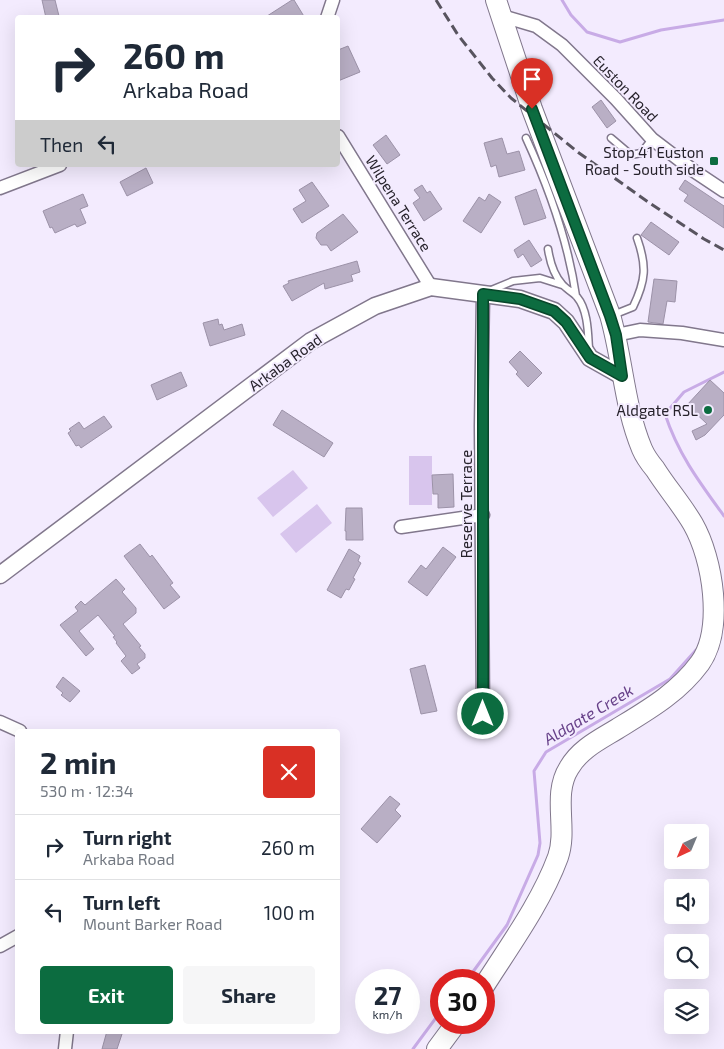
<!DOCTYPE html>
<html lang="en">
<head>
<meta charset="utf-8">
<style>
  :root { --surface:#fff; --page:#f6f6f7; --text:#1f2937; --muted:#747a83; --line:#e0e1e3; --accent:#0c6c40 }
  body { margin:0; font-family:"Exo 2",sans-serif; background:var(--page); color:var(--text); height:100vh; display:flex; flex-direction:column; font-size:19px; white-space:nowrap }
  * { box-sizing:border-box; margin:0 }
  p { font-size:16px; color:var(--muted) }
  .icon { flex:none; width:28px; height:28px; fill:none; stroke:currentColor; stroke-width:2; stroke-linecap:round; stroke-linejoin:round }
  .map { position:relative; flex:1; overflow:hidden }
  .side { position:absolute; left:15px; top:729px; width:325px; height:305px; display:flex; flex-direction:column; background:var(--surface); border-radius:5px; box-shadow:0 5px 20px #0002 }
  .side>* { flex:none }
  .top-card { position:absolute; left:15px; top:15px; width:325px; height:152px; border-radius:5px; box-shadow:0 5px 20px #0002; background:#fff; color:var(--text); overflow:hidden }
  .needle { width:32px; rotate:224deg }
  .tools { position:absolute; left:664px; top:824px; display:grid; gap:10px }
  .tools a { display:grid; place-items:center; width:45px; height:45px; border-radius:5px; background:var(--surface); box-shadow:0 5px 20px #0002; font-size:25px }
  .speed { position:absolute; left:355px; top:969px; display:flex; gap:10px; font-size:25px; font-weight:700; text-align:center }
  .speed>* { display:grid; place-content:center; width:65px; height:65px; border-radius:50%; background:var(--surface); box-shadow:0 5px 20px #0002; line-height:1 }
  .speed small { font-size:12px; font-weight:400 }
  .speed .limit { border:8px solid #d22; background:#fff; color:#111 }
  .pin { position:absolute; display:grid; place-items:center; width:42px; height:42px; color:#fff; margin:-51px -21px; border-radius:50% 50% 50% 0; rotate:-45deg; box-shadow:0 0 5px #0007 }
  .pin .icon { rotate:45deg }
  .me { position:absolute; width:55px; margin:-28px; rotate:0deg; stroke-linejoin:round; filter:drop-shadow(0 0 4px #0008) }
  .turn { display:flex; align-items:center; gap:18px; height:105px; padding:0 25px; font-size:22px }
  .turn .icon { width:65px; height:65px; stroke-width:2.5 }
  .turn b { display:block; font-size:35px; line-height:42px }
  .then { display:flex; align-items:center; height:48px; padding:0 25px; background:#0003; gap:10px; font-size:19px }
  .round { display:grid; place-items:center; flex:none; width:52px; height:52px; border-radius:5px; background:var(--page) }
  .head { display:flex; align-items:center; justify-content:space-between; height:85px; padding:0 25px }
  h1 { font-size:30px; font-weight:700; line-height:38px }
  .action { display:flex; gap:10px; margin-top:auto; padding:10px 25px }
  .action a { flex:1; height:58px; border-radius:5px; background:var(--accent); color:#fff; font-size:20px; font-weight:700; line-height:58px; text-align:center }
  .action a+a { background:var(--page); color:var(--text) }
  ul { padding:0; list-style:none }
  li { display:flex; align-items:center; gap:15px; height:65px; padding:0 25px; border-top:1px solid var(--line) }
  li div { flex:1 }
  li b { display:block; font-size:19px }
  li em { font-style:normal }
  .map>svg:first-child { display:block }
  .green { fill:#d8c5ed }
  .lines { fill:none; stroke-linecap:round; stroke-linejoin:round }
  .stream { stroke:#c8abe6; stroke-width:3 }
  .building { fill:#b9afc5; stroke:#9c92a8 }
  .service-casing { stroke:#81778c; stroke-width:9 }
  .minor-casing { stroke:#81778c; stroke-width:15 }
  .tertiary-casing { stroke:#81778c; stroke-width:19 }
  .primary-casing { stroke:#81778c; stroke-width:22 }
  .service { stroke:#fff; stroke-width:6 }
  .minor { stroke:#fff; stroke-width:12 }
  .tertiary { stroke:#fff; stroke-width:16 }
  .primary { stroke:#fff; stroke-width:20 }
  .rail { stroke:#58545f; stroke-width:3; stroke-dasharray:10 5; stroke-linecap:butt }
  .route-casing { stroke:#08462a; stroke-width:12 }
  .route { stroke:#0c6c40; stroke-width:9 }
  .poi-dot { fill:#0c6c40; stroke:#f3ebfe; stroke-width:2 }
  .labels { text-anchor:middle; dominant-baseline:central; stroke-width:4; stroke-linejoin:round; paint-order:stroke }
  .street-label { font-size:15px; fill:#26222b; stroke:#f3ebfe }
  .poi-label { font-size:15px; fill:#26222b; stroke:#f3ebfe; text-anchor:end }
  .water-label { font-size:16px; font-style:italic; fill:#674189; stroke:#f3ebfe }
</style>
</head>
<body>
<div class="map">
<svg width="724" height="1049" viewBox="0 0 724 1049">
  <rect width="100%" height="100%" fill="#f3ebfe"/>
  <!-- green -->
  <path class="green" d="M 409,456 L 432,456 L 432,505 L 409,505 Z
    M 293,470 L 308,488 L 273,517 L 257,498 Z
    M 317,504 L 332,523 L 296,553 L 280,534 Z"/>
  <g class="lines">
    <!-- stream -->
    <path class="stream" d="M 562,0 L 571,15 L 587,32 L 620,42 L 661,30 L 724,20
      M 724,372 L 684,392 L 665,414 C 678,454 700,483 724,516
      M 467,980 L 507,925 L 538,855 L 540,843 L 534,771 L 546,752 L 670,679 L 696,650
      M 413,1049 L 441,1011"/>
  </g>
  <!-- building -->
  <path class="building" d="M 42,0 L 55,0 L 59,16 L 46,18 Z
    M 292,0 L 294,0 L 305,18 L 264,18 Z
    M 348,46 L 360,72 L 338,81 L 338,50 Z
    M 601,100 L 616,121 L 607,128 L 592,107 Z
    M 386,135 L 400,155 L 387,164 L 373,145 Z
    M 502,138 L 507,154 L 519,151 L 525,170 L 499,177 L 496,165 L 491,167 L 484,143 Z
    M 146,168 L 153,183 L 127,196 L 120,182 Z
    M 685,180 L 724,206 L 724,228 L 684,201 L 688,195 L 679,189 Z
    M 312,182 L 329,206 L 302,223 L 293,209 L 306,201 L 299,190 Z
    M 422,185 L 427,193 L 430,191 L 442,209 L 424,221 L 413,203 L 420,198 L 414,190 Z
    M 536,189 L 546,218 L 524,225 L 515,197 Z
    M 83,194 L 88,206 L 80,209 L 86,223 L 77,227 L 75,224 L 55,233 L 52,227 L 50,228 L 43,211 Z
    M 489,194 L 501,202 L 481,233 L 463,221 L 479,197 L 485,201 Z
    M 343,214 L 358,232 L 331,251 L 327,245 L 321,245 L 316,238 L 317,233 Z
    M 651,222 L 679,242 L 669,255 L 641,235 Z
    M 529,240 L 542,260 L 531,267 L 523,254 L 518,258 L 514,250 Z
    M 357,261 L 360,272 L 351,275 L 353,281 L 325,289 L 324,283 L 292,301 L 283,286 L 289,283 L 288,281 Z
    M 654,279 L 677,281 L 675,302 L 667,301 L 663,324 L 648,322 Z
    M 218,319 L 219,325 L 222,324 L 224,330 L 242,324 L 245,335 L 210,346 L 203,323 Z
    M 520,351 L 542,373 L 528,387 L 516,374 L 518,372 L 509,362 Z
    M 181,372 L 187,386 L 157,400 L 151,385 Z
    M 710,380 L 724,393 L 724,415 L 705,435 L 696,440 L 692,431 L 707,424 L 687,405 Z
    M 282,410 L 333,443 L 324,457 L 273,425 Z
    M 104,416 L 112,427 L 81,448 L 79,445 L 76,446 L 68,433 L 71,431 L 69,429 L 79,422 L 84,429 Z
    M 453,474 L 454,507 L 438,508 L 438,494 L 433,494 L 432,475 Z
    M 346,508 L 362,508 L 363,540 L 346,540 L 346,531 L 345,531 Z
    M 140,544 L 150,557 L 152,555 L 173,583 L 170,585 L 180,597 L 164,609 L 124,556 Z
    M 443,547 L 456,557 L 427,596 L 408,582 L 421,565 L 426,569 Z
    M 349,549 L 360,556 L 358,561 L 361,563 L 353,578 L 355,579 L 349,590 L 346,589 L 341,598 L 327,590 Z
    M 116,579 L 125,589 L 122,592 L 136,608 L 136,613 L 123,624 L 141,646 L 139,647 L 145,654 L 145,658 L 137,664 L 140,668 L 132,674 L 121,661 L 126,656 L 116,643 L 117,642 L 113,637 L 115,636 L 98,615 L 79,631 L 94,649 L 86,656 L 60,625 L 78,611 L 75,607 L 81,601 L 85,605 Z
    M 425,665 L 437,711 L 421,714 L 410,669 Z
    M 63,677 L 80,691 L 70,702 L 61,695 L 63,693 L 56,687 Z
    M 390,796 L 400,804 L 395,810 L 401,816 L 377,843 L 361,829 Z
    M 107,1031 L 123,1031 L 117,1049 L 102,1049 Z"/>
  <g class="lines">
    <!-- service casing -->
    <g class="service-casing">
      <path id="service" d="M 526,138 C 549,188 568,241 576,296
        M 611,138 L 631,155 L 641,153 L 652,139
        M 548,249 C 550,262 553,274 562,284 C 566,289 573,292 577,297 C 588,310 588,333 589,349
        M 489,291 L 513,281 L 540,278 L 562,285
        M 613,315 L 633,307 C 646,280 647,266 637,238"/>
    </g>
    <!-- minor casing -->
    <g class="minor-casing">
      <path id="minor" d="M 502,16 L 536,26 L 562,45 L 616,99 L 652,139 L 694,171 L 724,191
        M 327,18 L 333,0
        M 338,136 L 431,287
        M 0,188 L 60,165
        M 483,294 L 481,426 L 483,714
        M 616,335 L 640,330 L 682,333 L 724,340
        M 401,527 L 483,515
        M 0,722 L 20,731
        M 0,946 L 18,936
        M 65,1049 L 67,1031"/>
    </g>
    <!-- tertiary casing -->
    <g class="tertiary-casing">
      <path id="tertiary" d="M 0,575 L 311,341 L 375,306 L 431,287 L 520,299 L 554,311 L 566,322 L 590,358 L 622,376"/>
    </g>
    <!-- primary casing -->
    <g class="primary-casing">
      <path id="primary" d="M 484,986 C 510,945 541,903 558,857 C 568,828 552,795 569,768 C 580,749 599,740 617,729 C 648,710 678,693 700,663 C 724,629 713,559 693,524 C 682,505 667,488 655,469 C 650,463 645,456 642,449 C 624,406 623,360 610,315 L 532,109 L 496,0
        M 437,1049 L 457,1022"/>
    </g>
    <!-- service -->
    <use href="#service" class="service"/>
    <!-- minor -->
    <use href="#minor" class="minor"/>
    <!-- tertiary -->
    <use href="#tertiary" class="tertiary"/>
    <!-- primary -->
    <use href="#primary" class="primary"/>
    <!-- rail -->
    <path class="rail" d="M 436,0 L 458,35 L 492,78 L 511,98 L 579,153 L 651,204 L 704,239 L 724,250"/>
  </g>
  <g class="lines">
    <!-- route casing -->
    <g class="route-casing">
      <path id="route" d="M 483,714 L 483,294 L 520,299 L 554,311 L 566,322 L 590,358 L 622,376 L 616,335 L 610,316 L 532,109"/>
    </g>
    <!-- route -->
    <use href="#route" class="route"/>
  </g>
  <!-- markers -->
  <g class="poi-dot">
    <rect x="709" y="156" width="10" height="10" rx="2.5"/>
    <circle cx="708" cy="410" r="5"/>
  </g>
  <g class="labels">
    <!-- street labels -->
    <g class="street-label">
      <text transform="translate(626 88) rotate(46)">Euston Road</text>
      <text transform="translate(399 203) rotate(58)">Wilpena Terrace</text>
      <text transform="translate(285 362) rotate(-36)">Arkaba Road</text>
      <text transform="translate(466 504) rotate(-90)">Reserve Terrace</text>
    </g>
    <!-- poi labels -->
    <g class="poi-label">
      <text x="704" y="152">Stop 41 Euston<tspan x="704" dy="17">Road - South side</tspan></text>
      <text x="698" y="410">Aldgate RSL</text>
    </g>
    <!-- water labels -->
    <g class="water-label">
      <text transform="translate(588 714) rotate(-31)">Aldgate Creek</text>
    </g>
  </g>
</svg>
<div class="tools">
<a><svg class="needle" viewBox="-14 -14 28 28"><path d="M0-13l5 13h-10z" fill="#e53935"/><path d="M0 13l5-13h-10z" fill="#747a83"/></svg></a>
<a><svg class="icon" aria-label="sound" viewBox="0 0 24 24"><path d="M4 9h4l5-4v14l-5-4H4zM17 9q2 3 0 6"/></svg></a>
<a><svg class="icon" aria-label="search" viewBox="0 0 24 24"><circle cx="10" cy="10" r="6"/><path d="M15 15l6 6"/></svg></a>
<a><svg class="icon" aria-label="layers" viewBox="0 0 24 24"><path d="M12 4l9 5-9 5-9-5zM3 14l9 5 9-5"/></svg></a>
</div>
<div class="speed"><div>27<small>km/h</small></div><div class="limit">30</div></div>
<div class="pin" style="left:532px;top:109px;background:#d93025"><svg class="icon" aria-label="arrive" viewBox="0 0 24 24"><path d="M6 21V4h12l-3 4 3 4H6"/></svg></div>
<svg class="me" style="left:483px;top:714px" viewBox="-20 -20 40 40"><circle r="17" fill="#0c6c40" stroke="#fff" stroke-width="3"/><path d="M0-11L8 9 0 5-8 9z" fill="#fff"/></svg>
<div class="top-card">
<div class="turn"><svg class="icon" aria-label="right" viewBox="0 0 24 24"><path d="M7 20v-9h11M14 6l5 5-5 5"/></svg><div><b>260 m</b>Arkaba Road</div></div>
<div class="then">Then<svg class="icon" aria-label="left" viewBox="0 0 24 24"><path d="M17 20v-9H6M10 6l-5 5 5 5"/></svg></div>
</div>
<section class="side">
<div class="head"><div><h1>2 min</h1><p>530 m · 12:34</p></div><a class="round" style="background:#d93025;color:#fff"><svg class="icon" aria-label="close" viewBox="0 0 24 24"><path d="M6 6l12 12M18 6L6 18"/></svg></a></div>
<ul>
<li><svg class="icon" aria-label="right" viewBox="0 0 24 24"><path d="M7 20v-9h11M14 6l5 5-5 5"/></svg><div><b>Turn right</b><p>Arkaba Road</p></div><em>260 m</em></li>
<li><svg class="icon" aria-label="left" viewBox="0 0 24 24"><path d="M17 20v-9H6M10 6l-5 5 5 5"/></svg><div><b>Turn left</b><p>Mount Barker Road</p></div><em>100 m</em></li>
</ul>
<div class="action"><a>Exit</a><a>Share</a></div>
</section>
</div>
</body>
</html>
